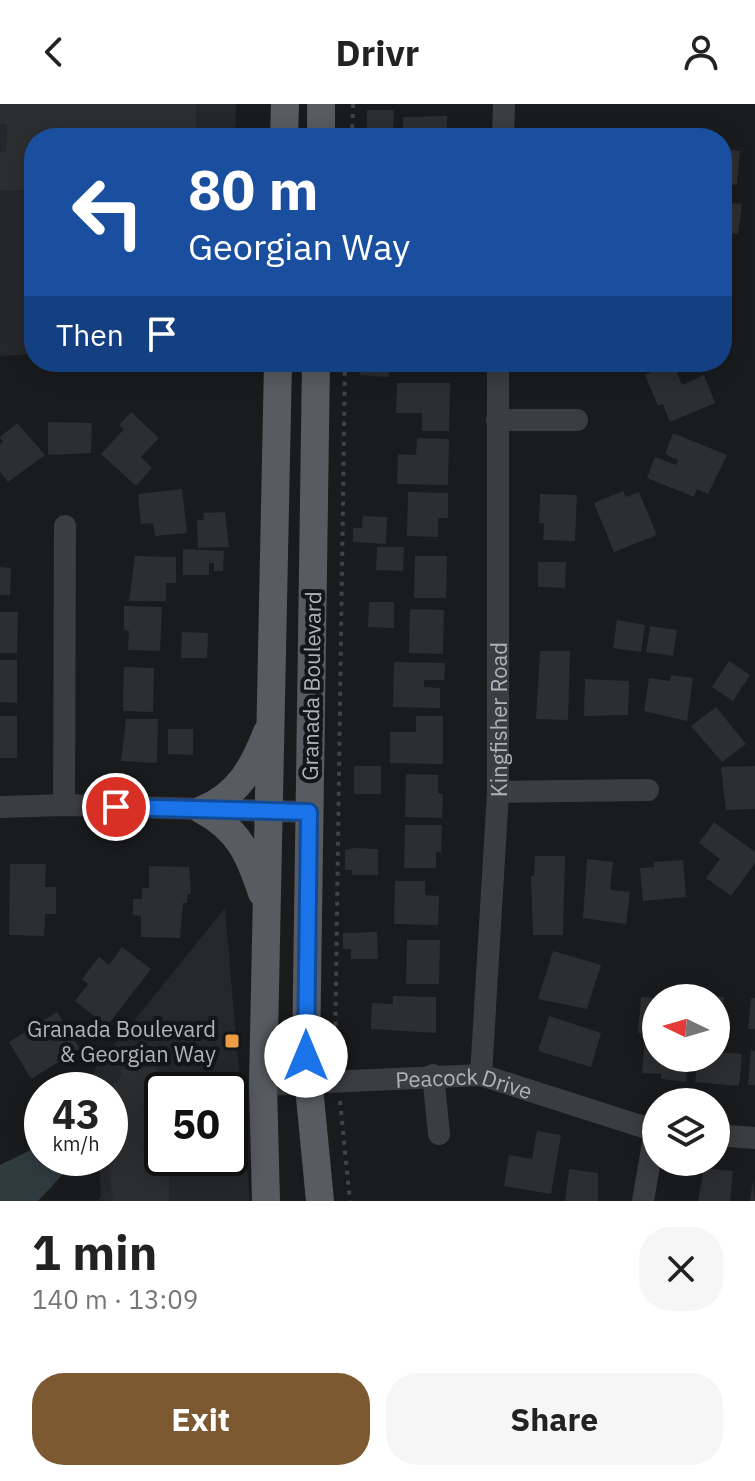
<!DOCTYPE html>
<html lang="en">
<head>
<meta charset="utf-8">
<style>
  :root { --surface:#fff; --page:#f6f6f6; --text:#222; --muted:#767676; --accent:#7d5931 }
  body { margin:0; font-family:"IBM Plex Sans",sans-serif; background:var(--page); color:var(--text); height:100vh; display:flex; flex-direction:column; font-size:30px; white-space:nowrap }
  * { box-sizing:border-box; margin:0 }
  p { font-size:26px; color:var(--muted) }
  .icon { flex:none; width:44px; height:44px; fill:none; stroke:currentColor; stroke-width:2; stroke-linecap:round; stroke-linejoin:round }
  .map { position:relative; height:1097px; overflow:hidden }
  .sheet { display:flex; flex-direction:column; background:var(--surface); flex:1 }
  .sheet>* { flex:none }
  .banner { position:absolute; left:24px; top:24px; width:708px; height:244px; border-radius:32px; box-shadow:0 4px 20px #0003; background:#1a4fa0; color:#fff; overflow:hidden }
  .needle { width:52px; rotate:275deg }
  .fabs { position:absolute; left:642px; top:880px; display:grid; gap:16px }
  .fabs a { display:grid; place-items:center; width:88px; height:88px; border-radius:50%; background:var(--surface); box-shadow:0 4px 20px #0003; font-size:40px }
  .speed { position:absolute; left:24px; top:968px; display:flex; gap:16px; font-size:40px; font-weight:700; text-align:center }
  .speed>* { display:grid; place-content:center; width:104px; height:104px; border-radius:50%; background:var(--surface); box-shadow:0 4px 20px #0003; line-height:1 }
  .speed small { font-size:20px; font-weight:400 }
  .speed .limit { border:4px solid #111; border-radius:12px; background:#fff; color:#111 }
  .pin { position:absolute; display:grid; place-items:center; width:68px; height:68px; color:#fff; margin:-34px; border:4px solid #fff; border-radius:50%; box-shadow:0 2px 8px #0007 }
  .me { position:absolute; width:88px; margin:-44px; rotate:0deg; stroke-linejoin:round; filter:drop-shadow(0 0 6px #0008) }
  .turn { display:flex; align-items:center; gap:28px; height:168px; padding:0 32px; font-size:36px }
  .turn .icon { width:104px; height:104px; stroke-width:2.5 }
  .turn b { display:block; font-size:56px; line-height:68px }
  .then { display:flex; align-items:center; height:76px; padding:0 32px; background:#0003; gap:16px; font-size:30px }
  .round { display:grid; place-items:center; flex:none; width:84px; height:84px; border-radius:32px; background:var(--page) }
  .summary { display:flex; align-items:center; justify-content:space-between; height:136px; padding:0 32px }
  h1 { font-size:48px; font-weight:700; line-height:60px }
  .action { display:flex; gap:16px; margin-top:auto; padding:16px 32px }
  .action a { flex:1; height:92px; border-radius:32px; background:var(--accent); color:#fff; font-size:32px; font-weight:700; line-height:92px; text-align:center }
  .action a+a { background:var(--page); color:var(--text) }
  header { display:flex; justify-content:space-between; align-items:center; height:104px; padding:0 32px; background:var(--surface); font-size:36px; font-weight:700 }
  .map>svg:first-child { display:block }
  .built { fill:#26272a; fill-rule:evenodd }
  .water { fill:#303b40 }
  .building { fill:#2d2e30 }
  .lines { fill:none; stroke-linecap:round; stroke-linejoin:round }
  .path { stroke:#414448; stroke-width:4; stroke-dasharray:4 6; stroke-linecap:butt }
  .minor { stroke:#3b3d41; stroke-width:22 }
  .major { stroke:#585b60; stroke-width:28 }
  .route-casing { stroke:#114b97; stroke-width:20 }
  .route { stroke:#1a73e8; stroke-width:14 }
  .poi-dot { fill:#ec9d43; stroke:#151618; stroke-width:3 }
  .labels { text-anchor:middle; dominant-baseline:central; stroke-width:8; stroke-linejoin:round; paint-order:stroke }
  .street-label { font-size:22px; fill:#adb4bb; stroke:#151618 }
  .poi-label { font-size:22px; fill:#adb4bb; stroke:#151618; text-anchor:end }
</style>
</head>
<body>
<header><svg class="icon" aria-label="back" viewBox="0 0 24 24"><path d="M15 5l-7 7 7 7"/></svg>Drivr<svg class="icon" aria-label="person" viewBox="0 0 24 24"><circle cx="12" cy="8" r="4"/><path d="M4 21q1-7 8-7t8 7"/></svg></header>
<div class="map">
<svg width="755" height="1097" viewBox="0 0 755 1097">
  <rect width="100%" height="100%" fill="#1a1b1d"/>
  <!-- built -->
  <path class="built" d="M 0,0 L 236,0 L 235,34 L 34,34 L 34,250 L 0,252 Z
    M 225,804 L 250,1097 L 97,1097 L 101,1093 L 99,1054 L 110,1054 L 110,986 L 95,986 L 94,966 ZM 162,986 L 230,986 L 230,1054 L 162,1054 Z"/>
  <!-- water -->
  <path class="water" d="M 39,1042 L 42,1054 L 67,1054 L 66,1067 L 38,1097 L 0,1097 L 0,1061 Z"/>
  <!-- building -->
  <path class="building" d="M 0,0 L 196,0 L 196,34 L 34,34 L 34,86 L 0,86 L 0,48 L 6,48 L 7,20 L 0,20 Z
    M 367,6 L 394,6 L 393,32 L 367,32 Z
    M 447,12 L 447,34 L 403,34 L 403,13 Z
    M 722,45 L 740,47 L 737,81 L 722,79 Z
    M 722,98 L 742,100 L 738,130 L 722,129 Z
    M 361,258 L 389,258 L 389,273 L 360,271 Z
    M 412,258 L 444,258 L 443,268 L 411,267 Z
    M 673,259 L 682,281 L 704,271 L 715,299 L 670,318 L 663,300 L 658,302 L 645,271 Z
    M 397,279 L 450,279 L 449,327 L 422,327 L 422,309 L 396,309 Z
    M 131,308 L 159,334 L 141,353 L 152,364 L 136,382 L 101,350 L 124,325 L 119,321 Z
    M 48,318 L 92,319 L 91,349 L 48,351 Z
    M 17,319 L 45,351 L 8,378 L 0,368 L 0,340 L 3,338 L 0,333 Z
    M 673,329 L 727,351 L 708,390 L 697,385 L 694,393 L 647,374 L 655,353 L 676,361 L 678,356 L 665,350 Z
    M 417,334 L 449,335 L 448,381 L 397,380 L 398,350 L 416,351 Z
    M 182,385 L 187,429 L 155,432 L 153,419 L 141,420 L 138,390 Z
    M 623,387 L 626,393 L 639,388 L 657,431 L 614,448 L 594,399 Z
    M 408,388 L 448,389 L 448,414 L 438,414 L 438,433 L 407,432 Z
    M 540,390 L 577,391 L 575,437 L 543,436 L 544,419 L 539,419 Z
    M 225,408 L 229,443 L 198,444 L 197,416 L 204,416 L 203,409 Z
    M 363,412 L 387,413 L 386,440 L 353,438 L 353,424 L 362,424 Z
    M 377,443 L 404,443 L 403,467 L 376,466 Z
    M 183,445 L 224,447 L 223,467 L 214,467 L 214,459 L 209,459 L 209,471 L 183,471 Z
    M 135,452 L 176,453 L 176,479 L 166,479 L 166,497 L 129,497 Z
    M 415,452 L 447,452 L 446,494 L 414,494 Z
    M 538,458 L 566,458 L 565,484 L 538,483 Z
    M 0,463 L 11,464 L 10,491 L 0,491 Z
    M 369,498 L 394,498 L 394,524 L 368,523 Z
    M 124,502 L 162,503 L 160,547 L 128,546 L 129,527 L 124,526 Z
    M 410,505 L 444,506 L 443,550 L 409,549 Z
    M 0,508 L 18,508 L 17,549 L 0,549 Z
    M 617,516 L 645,521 L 641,548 L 613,544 Z
    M 650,522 L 677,526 L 673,552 L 646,548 Z
    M 182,528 L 208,529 L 207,554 L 181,554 Z
    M 540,547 L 570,547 L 568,616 L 536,615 Z
    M 0,556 L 17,556 L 17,599 L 0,598 Z
    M 729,557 L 750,571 L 733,597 L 712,583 Z
    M 394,558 L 445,559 L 444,576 L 424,576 L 424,583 L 440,584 L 440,604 L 393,603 Z
    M 124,563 L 154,564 L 153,608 L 123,607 Z
    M 671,571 L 693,574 L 687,617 L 644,607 L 649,574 L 670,577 Z
    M 585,575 L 629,577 L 628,611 L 584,612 Z
    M 716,603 L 746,640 L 722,658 L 691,622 Z
    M 0,612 L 17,612 L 17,654 L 0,654 Z
    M 416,612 L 443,612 L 443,660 L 390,659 L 390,628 L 416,628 Z
    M 126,615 L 158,615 L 157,659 L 121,657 Z
    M 168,625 L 193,625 L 193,651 L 168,650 Z
    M 354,662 L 381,662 L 381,690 L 354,690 Z
    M 755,662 L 755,705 L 726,706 L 721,663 Z
    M 406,670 L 438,671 L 438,689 L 443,690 L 442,714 L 405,713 Z
    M 714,718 L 755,748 L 755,759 L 731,792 L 706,774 L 720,755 L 699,739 Z
    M 405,721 L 442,721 L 441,748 L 436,748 L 436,764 L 404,764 Z
    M 353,744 L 378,745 L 378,771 L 352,771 L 352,766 L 345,766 L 345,746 Z
    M 535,752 L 565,752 L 563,831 L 533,831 L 531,772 L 534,772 Z
    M 587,755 L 613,758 L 610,786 L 630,788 L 626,820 L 583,814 Z
    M 683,756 L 686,793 L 643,797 L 640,764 L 654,763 L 654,758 Z
    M 10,760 L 46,760 L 45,783 L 56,783 L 56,810 L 45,810 L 44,832 L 9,831 Z
    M 149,762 L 189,763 L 191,790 L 188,790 L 187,799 L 183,799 L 180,834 L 141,833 L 141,812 L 133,811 L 133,795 L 142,795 L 142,784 L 149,784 Z
    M 395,777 L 425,777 L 425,791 L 439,792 L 438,821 L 394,820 Z
    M 377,828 L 378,855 L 351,855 L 351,845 L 343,845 L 343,829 Z
    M 407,836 L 440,836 L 439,880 L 406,880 Z
    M 122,843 L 151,865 L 107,922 L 75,897 L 88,880 L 82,875 L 99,853 L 109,861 Z
    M 553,847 L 601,861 L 587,905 L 538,895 Z
    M 393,892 L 436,893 L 436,929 L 371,925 L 372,899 L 393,900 Z
    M 641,893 L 656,894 L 656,930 L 638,929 Z
    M 716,893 L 724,893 L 722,918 L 716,917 Z
    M 751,894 L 755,894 L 755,925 L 748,925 Z
    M 57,908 L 80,945 L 31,975 L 9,938 Z
    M 549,912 L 601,929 L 591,963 L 538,947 Z
    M 645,936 L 656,937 L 656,954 L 688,954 L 686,978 L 661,975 L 661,970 L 642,969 Z
    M 751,946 L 755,947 L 755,981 L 748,981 Z
    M 716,948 L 742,950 L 739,982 L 695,978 L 698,954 L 716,954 Z
    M 156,962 L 162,1004 L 162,1054 L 169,1065 L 169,1097 L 113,1097 L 108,1054 L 110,985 L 122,971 L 121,966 Z
    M 537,1027 L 561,1031 L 551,1090 L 504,1082 L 509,1051 L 532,1055 Z
    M 704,1064 L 733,1067 L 730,1097 L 698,1097 Z
    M 569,1065 L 598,1069 L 598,1097 L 565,1097 Z
    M 753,1076 L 755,1097 L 750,1097 Z"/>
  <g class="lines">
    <!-- path -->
    <path class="path" d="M 352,34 L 353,0
      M 331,950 L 335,946 L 345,258
      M 340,997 L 350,1097"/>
    <!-- minor -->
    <g class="minor">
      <path d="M 503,34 L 504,0"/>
      <path d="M 497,316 L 577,316"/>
      <path d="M 498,688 L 648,686"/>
      <path d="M 64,701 L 65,422"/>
      <path d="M 0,703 L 64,701 L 309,708"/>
      <path d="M 433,971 L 439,1030"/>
      <path id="s1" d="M 481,971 L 498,688 L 498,258"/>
      <path id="s2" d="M 263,981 L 481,971 L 656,1027"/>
      <path d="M 716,1031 L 755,1034"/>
      <path d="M 643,1097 L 655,1027"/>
    </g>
    <!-- major -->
    <path class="major" d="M 284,34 L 285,0
      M 321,34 L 321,0
      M 316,258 L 306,952 L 320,1097
      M 202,706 C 239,726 249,750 262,789
      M 202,706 C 238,691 253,664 267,628
      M 266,1097 L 263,981 L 278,258"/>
  </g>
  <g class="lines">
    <!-- route casing -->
    <g class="route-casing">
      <path id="route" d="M 116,703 L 309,708 L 306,952"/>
    </g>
    <!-- route -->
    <use href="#route" class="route"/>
  </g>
  <!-- markers -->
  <rect class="poi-dot" x="224" y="929" width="16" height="16" rx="4"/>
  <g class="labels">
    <!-- street labels -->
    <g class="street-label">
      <text transform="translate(311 582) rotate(-89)">Granada Boulevard</text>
      <text stroke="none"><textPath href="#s1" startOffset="356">Kingfisher Road</textPath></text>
      <text stroke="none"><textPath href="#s2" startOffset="202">Peacock Drive</textPath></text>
    </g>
    <!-- poi labels -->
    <g class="poi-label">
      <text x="216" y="924">Granada Boulevard<tspan x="216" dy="25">&amp; Georgian Way</tspan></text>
    </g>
  </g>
</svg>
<div class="fabs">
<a><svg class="needle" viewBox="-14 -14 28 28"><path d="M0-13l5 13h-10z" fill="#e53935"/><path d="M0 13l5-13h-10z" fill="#767676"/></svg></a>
<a><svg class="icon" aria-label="layers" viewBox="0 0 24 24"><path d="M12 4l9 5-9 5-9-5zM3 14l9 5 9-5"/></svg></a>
</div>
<div class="speed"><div>43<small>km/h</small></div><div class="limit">50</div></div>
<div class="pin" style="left:116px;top:703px;background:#d93025"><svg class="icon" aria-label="arrive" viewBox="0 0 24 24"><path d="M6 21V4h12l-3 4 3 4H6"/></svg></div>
<svg class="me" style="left:306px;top:952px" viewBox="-20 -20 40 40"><circle r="19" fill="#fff"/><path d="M0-13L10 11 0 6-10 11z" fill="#1a73e8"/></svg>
<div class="banner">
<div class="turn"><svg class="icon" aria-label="left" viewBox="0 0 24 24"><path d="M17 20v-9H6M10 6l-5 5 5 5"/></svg><div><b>80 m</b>Georgian Way</div></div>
<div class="then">Then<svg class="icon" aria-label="arrive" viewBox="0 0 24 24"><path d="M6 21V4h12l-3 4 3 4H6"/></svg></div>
</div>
</div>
<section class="sheet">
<div class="summary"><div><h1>1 min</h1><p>140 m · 13:09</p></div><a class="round"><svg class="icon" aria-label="close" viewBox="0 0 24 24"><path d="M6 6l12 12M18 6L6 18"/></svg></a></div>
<div class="action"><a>Exit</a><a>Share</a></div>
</section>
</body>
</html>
